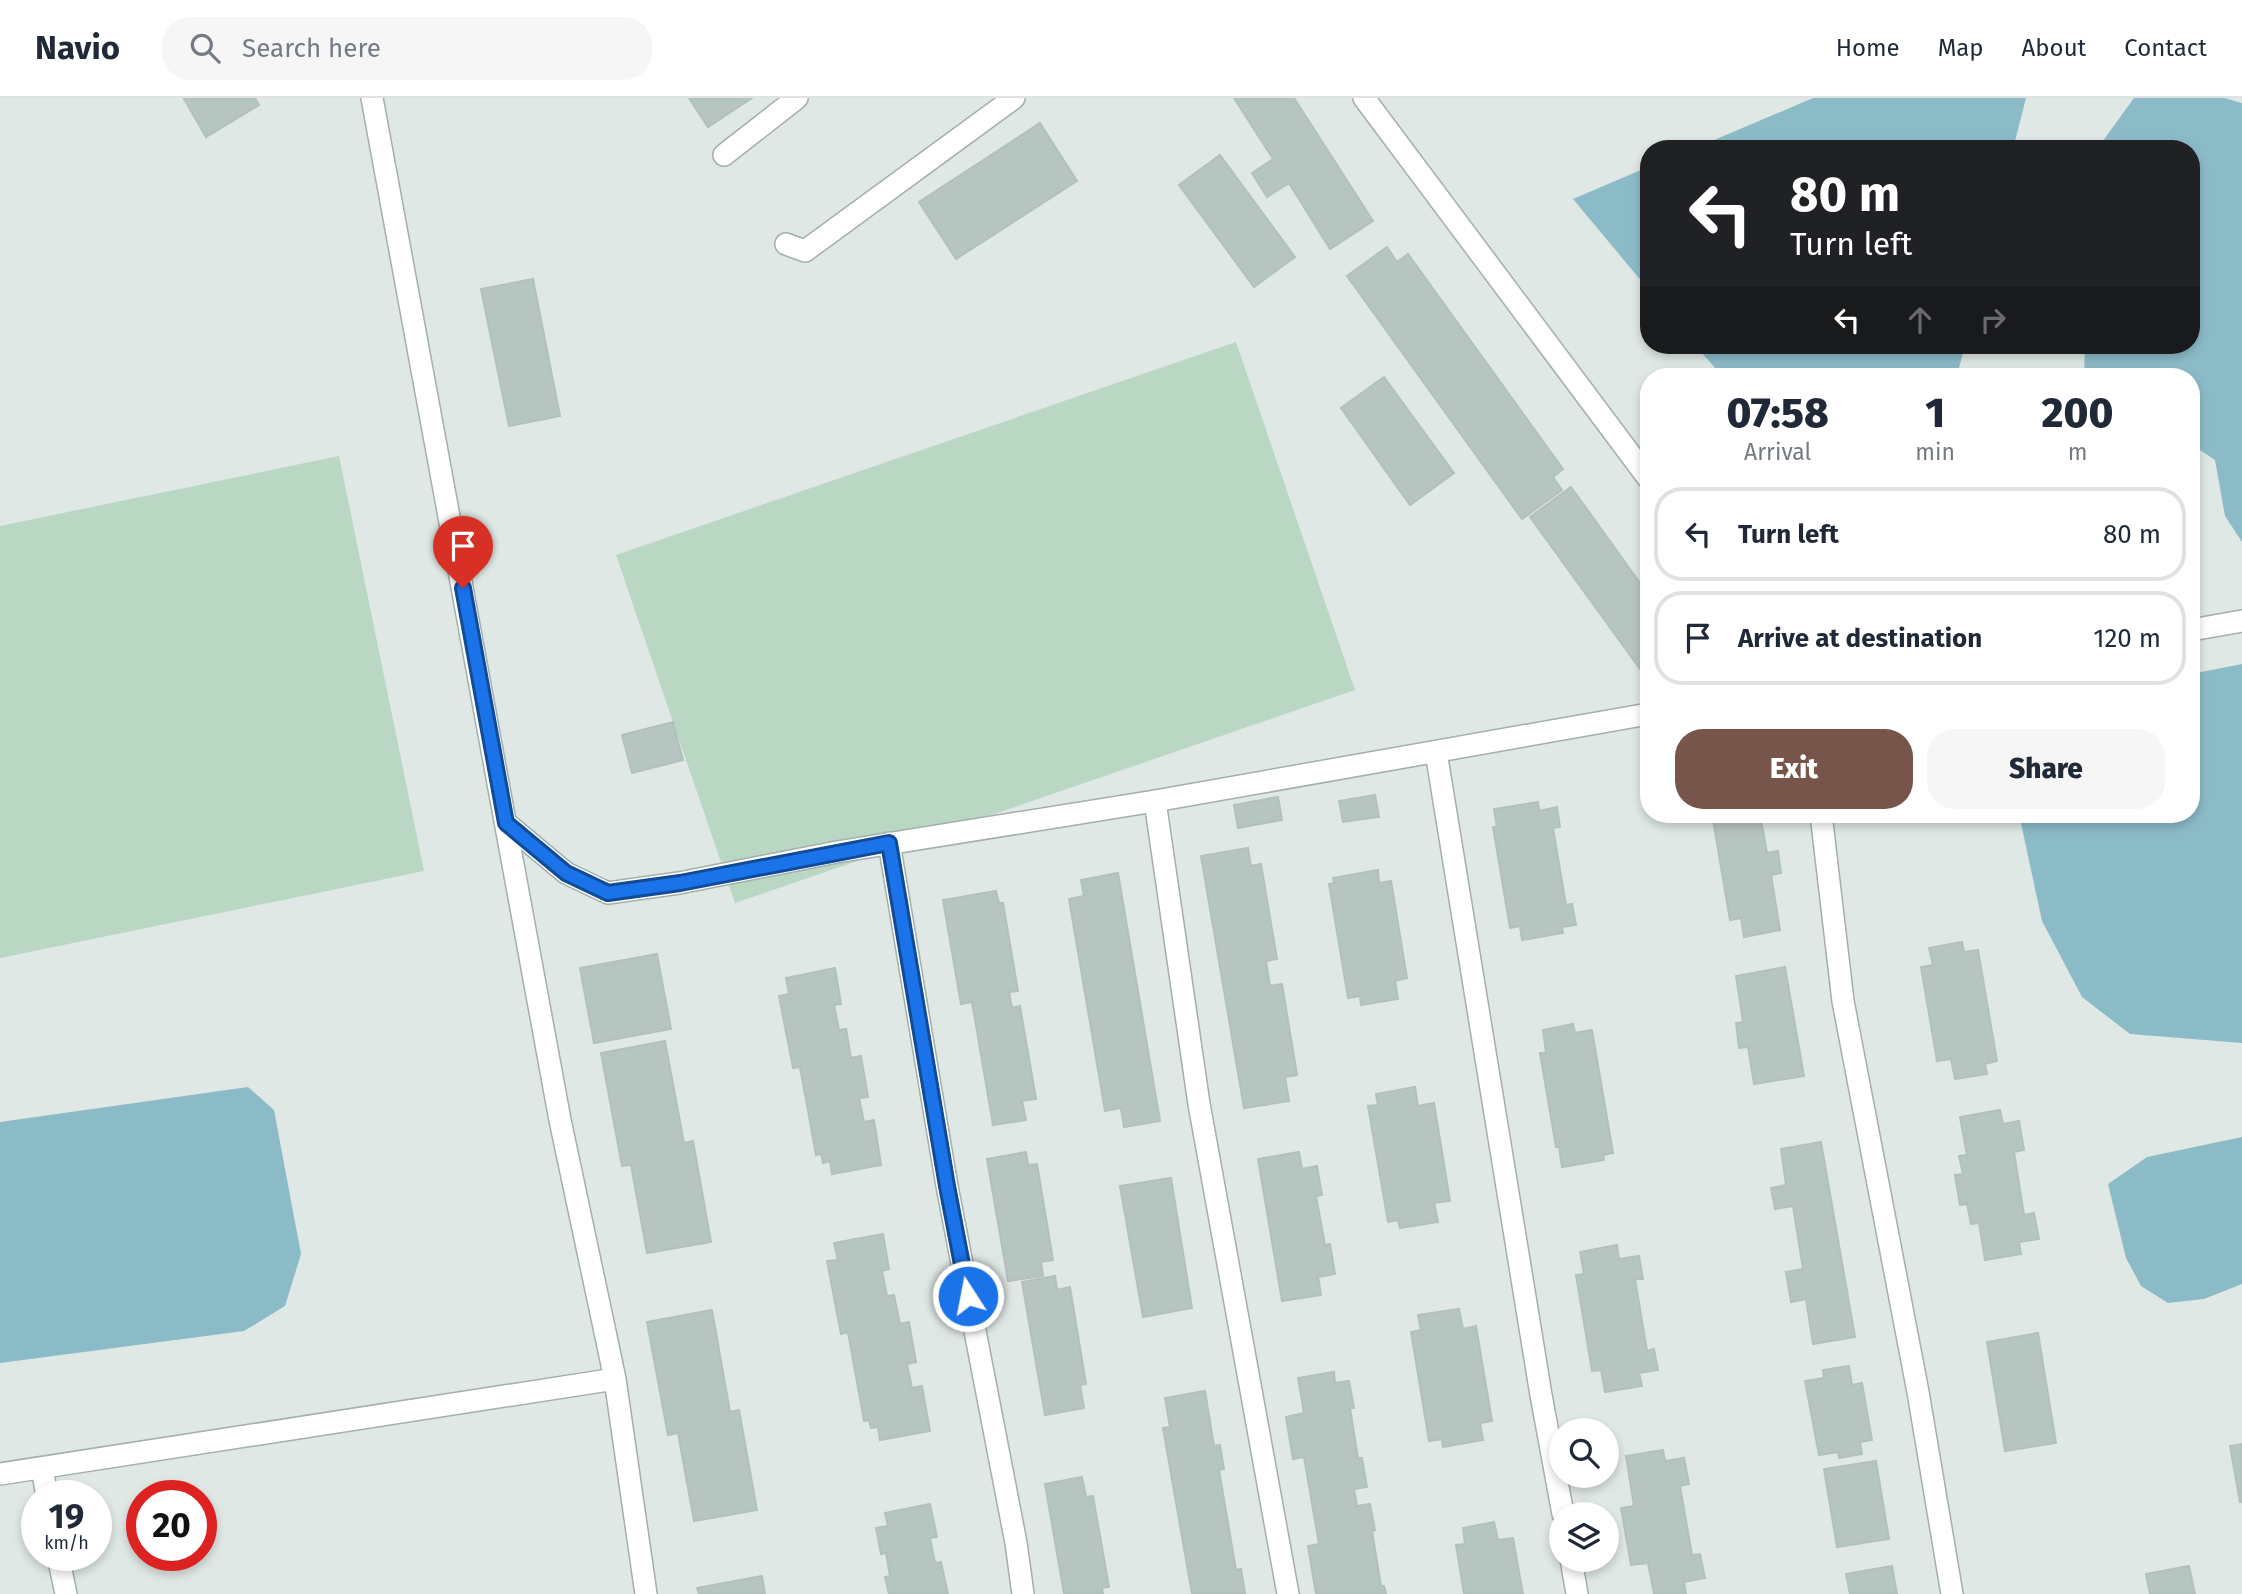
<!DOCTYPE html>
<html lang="en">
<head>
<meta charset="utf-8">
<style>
  :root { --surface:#fff; --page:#f6f6f7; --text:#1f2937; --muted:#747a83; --line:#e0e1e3; --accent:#77554a }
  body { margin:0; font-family:"Fira Sans",sans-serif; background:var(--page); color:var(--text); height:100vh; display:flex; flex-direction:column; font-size:26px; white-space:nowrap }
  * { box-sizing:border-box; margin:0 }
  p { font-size:23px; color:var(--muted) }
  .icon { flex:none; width:38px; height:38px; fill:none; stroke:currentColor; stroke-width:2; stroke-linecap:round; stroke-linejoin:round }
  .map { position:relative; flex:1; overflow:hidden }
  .side { position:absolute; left:1640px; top:270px; width:560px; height:455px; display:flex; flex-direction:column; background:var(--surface); border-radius:28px; box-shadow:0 4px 10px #0003 }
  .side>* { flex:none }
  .hud { position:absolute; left:1640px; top:42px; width:560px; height:214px; border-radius:28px; box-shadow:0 4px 10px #0003; background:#202124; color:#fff; overflow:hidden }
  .tools { position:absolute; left:1549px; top:1320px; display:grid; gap:14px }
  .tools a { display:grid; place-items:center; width:70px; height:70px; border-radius:50%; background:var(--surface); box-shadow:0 4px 10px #0003; font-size:35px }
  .speed { position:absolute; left:21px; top:1382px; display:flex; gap:14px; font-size:35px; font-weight:700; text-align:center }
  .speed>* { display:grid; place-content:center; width:91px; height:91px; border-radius:50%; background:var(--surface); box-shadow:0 4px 10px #0003; line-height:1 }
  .speed small { font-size:18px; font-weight:400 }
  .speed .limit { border:10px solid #d22; background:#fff; color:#111 }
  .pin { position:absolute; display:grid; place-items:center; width:60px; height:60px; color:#fff; margin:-72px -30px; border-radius:50% 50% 50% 0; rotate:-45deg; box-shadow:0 0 7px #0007 }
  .pin .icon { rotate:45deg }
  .me { position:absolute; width:77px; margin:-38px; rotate:349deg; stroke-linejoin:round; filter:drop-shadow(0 0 5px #0008) }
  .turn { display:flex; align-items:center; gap:24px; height:147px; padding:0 35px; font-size:32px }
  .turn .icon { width:91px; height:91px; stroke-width:2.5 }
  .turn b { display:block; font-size:49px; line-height:60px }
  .lanes { display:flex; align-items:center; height:66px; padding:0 35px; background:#0003; justify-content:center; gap:35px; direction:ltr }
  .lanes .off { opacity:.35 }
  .eta { display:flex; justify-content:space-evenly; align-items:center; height:119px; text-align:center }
  .eta b { font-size:42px; font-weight:800; line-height:49px }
  .button { display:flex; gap:14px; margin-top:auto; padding:14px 35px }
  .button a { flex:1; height:80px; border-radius:28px; background:var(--accent); color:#fff; font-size:28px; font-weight:800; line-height:80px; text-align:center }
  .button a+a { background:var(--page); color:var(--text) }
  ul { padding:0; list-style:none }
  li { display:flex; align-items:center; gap:21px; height:94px; margin:0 14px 10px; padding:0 21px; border:4px solid var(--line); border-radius:28px }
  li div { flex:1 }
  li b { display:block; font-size:26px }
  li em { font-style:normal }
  header { display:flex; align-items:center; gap:42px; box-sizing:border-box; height:98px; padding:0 35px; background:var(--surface); border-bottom:2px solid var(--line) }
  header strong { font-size:33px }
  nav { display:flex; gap:38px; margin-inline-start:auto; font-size:24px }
  .search { width:490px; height:63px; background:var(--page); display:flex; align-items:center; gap:18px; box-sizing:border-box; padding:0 24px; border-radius:28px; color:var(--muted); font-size:26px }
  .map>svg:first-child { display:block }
  .green { fill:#b9d7c3 }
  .water { fill:#8cbbc8 }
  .building { fill:#b7c5c1; stroke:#b2c1bc; stroke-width:2 }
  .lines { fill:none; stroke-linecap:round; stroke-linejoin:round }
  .minor-casing { stroke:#a3afac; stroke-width:24 }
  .minor { stroke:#fff; stroke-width:21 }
  .route-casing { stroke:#114b97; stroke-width:18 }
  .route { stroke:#1a73e8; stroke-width:12 }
</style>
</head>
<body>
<header>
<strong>Navio</strong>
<div class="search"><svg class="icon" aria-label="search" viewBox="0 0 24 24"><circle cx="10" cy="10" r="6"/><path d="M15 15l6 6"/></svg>Search here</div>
<nav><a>Home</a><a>Map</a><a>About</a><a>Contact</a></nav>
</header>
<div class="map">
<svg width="2242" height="1496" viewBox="0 0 2242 1496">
  <rect width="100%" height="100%" fill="#dfe8e5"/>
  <!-- green -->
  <path class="green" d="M 1236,244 L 1355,592 L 735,805 L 616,457 Z
    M 339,358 L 424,773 L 0,860 L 0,428 Z"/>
  <!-- water -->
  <path class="water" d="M 1813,0 L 2026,0 L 2013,51 L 1693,51 Z
    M 2134,0 L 2224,0 L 2242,5 L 2242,444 L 2225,418 L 2215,362 L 2191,346 L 2191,278 L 2084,278 L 2085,247 L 2191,247 L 2191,51 L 2097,51 Z
    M 1648,69 L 1648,191 L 1573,101 Z
    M 1695,247 L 1965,247 L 1957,278 L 1722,278 Z
    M 2242,566 L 2242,945 L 2130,936 L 2082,899 L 2042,823 L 2019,716 L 2191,716 L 2191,576 Z
    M 248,989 L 274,1012 L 301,1156 L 285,1208 L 244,1233 L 0,1265 L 0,1024 Z
    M 2242,1039 L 2242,1186 L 2204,1201 L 2168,1205 L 2141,1188 L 2126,1160 L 2108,1086 L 2147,1059 Z"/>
  <!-- building -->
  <path class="building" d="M 186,0 L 255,0 L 259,7 L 206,39 L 184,1 Z
    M 689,0 L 752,0 L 708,29 Z
    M 1234,0 L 1294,0 L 1373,123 L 1330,151 L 1289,85 L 1267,99 L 1252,75 L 1273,61 Z
    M 1040,25 L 1077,83 L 956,161 L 919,104 Z
    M 1220,57 L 1295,159 L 1254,189 L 1179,87 Z
    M 1387,149 L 1397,164 L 1408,156 L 1563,371 L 1553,379 L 1562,392 L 1522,421 L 1347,178 Z
    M 533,181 L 560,318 L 509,328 L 481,191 Z
    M 1384,279 L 1454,375 L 1410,407 L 1341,310 Z
    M 1571,389 L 1648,496 L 1648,571 L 1643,575 L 1530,419 Z
    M 673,624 L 683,662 L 632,675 L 622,637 Z
    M 1375,697 L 1379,719 L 1343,724 L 1339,703 Z
    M 1278,699 L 1282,722 L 1238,730 L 1234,707 Z
    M 1538,704 L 1539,713 L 1557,709 L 1560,729 L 1553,730 L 1566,807 L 1572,806 L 1576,827 L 1562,829 L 1563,835 L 1522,842 L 1520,828 L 1510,830 L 1493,729 L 1497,729 L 1494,711 Z
    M 1725,716 L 1760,716 L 1767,755 L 1778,753 L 1781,775 L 1771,777 L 1780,832 L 1744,839 L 1741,820 L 1730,822 L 1713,722 L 1726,720 Z
    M 1248,750 L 1251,768 L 1261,766 L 1277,861 L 1266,863 L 1270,888 L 1282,886 L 1297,977 L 1285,979 L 1289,1003 L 1244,1010 L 1201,758 Z
    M 1378,772 L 1379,785 L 1391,783 L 1407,880 L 1395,883 L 1398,901 L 1361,907 L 1360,898 L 1348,900 L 1329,786 L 1334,785 L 1333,780 Z
    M 1118,775 L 1160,1023 L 1124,1029 L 1121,1010 L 1105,1013 L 1069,801 L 1084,798 L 1081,782 Z
    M 996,793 L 999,805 L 1003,805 L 1018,893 L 1009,894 L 1012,910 L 1020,908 L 1036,1001 L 1022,1003 L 1026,1022 L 993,1027 L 972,904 L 961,906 L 943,802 Z
    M 1962,844 L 1964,854 L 1978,852 L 1997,963 L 1985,966 L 1987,976 L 1955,981 L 1951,961 L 1937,963 L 1921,869 L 1933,867 L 1929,850 Z
    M 657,856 L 671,931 L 594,945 L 580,870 Z
    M 1785,869 L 1804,978 L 1754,986 L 1748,949 L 1739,950 L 1736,925 L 1743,924 L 1736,878 Z
    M 835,870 L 841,906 L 834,907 L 839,932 L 846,931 L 851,960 L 861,958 L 868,999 L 859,1000 L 864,1024 L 874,1022 L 881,1067 L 832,1076 L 830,1063 L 823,1065 L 821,1056 L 816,1057 L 800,969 L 793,970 L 779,898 L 789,896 L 786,880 Z
    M 1573,926 L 1575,935 L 1592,932 L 1613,1055 L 1603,1057 L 1604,1062 L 1562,1069 L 1559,1049 L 1556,1049 L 1540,955 L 1546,955 L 1543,932 Z
    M 665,943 L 684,1045 L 693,1043 L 711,1144 L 647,1155 L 631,1067 L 622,1068 L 601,955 Z
    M 1415,989 L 1418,1008 L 1434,1005 L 1450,1103 L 1434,1105 L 1438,1124 L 1400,1130 L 1398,1122 L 1388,1124 L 1368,1008 L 1378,1007 L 1376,996 Z
    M 2000,1012 L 2003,1026 L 2019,1023 L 2024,1052 L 2014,1054 L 2024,1117 L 2034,1115 L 2039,1141 L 2019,1144 L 2021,1156 L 1985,1162 L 1979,1125 L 1971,1126 L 1967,1106 L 1960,1107 L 1955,1077 L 1963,1076 L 1959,1058 L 1967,1057 L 1960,1019 Z
    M 1821,1044 L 1855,1239 L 1813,1246 L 1806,1201 L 1791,1204 L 1786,1174 L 1803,1171 L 1793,1108 L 1775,1111 L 1771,1090 L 1786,1087 L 1781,1051 Z
    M 1026,1054 L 1028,1067 L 1037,1066 L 1053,1162 L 1041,1164 L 1043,1178 L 1008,1183 L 987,1061 Z
    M 1299,1054 L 1302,1071 L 1317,1068 L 1322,1097 L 1316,1098 L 1325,1147 L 1330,1146 L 1335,1176 L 1318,1179 L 1321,1197 L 1282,1203 L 1258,1061 Z
    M 1171,1080 L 1192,1210 L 1143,1219 L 1120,1088 Z
    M 883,1136 L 889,1171 L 882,1173 L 887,1198 L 894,1197 L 900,1226 L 909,1224 L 916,1264 L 907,1266 L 912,1290 L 922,1288 L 930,1333 L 880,1342 L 878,1329 L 871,1330 L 869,1322 L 864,1323 L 848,1234 L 841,1236 L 827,1163 L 838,1162 L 834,1145 Z
    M 1617,1147 L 1619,1161 L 1639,1158 L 1643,1181 L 1635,1181 L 1647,1253 L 1654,1251 L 1658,1272 L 1639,1275 L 1642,1288 L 1605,1294 L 1601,1272 L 1592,1273 L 1576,1177 L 1584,1176 L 1580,1154 Z
    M 1055,1178 L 1057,1192 L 1070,1189 L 1086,1286 L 1080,1287 L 1084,1310 L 1045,1317 L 1022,1184 Z
    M 1459,1211 L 1463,1231 L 1476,1228 L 1492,1323 L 1480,1325 L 1483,1342 L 1443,1349 L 1442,1341 L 1429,1343 L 1411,1234 L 1421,1232 L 1418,1217 Z
    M 712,1212 L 730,1314 L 739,1312 L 757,1412 L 694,1423 L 678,1335 L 668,1337 L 647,1224 Z
    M 2038,1235 L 2056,1345 L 2005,1353 L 1987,1244 Z
    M 1849,1268 L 1852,1287 L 1862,1285 L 1872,1342 L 1860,1344 L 1862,1356 L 1839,1360 L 1838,1354 L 1819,1357 L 1805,1283 L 1824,1280 L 1823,1272 Z
    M 1334,1274 L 1335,1285 L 1349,1283 L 1354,1310 L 1350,1310 L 1358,1360 L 1362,1360 L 1367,1389 L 1354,1391 L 1357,1408 L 1370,1406 L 1375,1432 L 1372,1433 L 1381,1488 L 1384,1488 L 1386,1496 L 1316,1496 L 1308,1448 L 1319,1446 L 1304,1359 L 1293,1361 L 1286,1319 L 1304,1315 L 1298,1280 Z
    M 1205,1293 L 1214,1348 L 1220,1347 L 1224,1371 L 1219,1372 L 1236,1472 L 1241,1471 L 1245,1495 L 1192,1496 L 1163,1330 L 1170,1329 L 1165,1300 Z
    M 2242,1346 L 2242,1404 L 2240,1404 L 2230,1348 Z
    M 1663,1352 L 1665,1363 L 1684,1360 L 1689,1386 L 1680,1388 L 1692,1457 L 1700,1456 L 1705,1480 L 1684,1484 L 1686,1496 L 1654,1496 L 1648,1465 L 1631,1467 L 1621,1410 L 1634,1408 L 1626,1358 Z
    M 1876,1363 L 1889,1441 L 1837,1449 L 1824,1371 Z
    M 1082,1379 L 1086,1399 L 1093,1398 L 1109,1489 L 1102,1490 L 1103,1496 L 1064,1496 L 1045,1386 Z
    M 930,1406 L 937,1439 L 930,1440 L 935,1465 L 941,1464 L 948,1496 L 889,1496 L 885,1479 L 890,1478 L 886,1455 L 881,1456 L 876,1430 L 888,1428 L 885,1415 Z
    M 1494,1424 L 1498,1442 L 1513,1440 L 1523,1496 L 1464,1496 L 1456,1447 L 1465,1446 L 1463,1430 Z
    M 1892,1468 L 1897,1496 L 1850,1496 L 1846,1476 Z
    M 2189,1468 L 2195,1496 L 2150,1496 L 2146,1476 Z
    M 762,1478 L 765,1496 L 699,1496 L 697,1490 Z"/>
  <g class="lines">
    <!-- minor casing -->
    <g class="minor-casing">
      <path id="minor" d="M 372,0 L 560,1022 L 615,1281 L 646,1496
        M 1364,0 L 1648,380
        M 724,57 L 797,0
        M 786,146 L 805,153 L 1014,0
        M 2191,532 L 2242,523
        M 1436,654 L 1541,1297 L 1563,1416
        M 1155,703 L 1199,1006 L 1288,1496
        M 1821,716 L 1843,903 L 1918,1294 L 1952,1496
        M 506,725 L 566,775 L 608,795 L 679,785 L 837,754 L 1155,703 L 1648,616
        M 889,745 L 947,1088 L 1016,1445 L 1023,1496
        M 42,1370 L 47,1398
        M 0,1376 L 615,1281
        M 58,1458 L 66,1496
        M 1571,1461 L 1577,1496"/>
    </g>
    <!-- minor -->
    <use href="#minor" class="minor"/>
  </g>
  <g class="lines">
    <!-- route casing -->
    <g class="route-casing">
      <path id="route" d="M 463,490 L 506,725 L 566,775 L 608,795 L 680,785 L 889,745 L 947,1088 L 968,1198"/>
    </g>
    <!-- route -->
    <use href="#route" class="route"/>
  </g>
</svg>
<div class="tools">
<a><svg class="icon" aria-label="search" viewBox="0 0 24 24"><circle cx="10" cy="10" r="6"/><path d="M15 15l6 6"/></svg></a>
<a><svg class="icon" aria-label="layers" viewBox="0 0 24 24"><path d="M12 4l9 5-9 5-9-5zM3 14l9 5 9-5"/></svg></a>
</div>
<div class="speed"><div>19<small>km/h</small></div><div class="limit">20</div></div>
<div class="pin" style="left:463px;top:490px;background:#d93025"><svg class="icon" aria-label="arrive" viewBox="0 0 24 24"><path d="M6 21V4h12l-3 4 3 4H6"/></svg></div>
<svg class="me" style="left:968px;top:1198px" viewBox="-20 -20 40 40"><circle r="17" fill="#1a73e8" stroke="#fff" stroke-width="3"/><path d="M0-11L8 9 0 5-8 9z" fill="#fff"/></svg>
<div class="hud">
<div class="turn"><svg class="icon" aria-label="left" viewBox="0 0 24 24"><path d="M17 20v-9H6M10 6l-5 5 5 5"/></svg><div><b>80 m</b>Turn left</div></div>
<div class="lanes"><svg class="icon" aria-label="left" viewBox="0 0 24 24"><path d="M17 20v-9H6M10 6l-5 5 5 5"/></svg><svg class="icon off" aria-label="ahead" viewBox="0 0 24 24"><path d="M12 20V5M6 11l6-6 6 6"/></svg><svg class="icon off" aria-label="right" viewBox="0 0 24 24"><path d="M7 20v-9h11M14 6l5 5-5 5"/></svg></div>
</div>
<section class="side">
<div class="eta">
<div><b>07:58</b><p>Arrival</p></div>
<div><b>1</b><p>min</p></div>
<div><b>200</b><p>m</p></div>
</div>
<ul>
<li><svg class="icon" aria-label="left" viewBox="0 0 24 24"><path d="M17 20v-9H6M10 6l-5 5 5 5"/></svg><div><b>Turn left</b></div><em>80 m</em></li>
<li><svg class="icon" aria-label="arrive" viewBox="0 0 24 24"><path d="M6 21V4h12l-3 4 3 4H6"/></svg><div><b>Arrive at destination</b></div><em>120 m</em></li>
</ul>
<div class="button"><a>Exit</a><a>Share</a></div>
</section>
</div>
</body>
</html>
